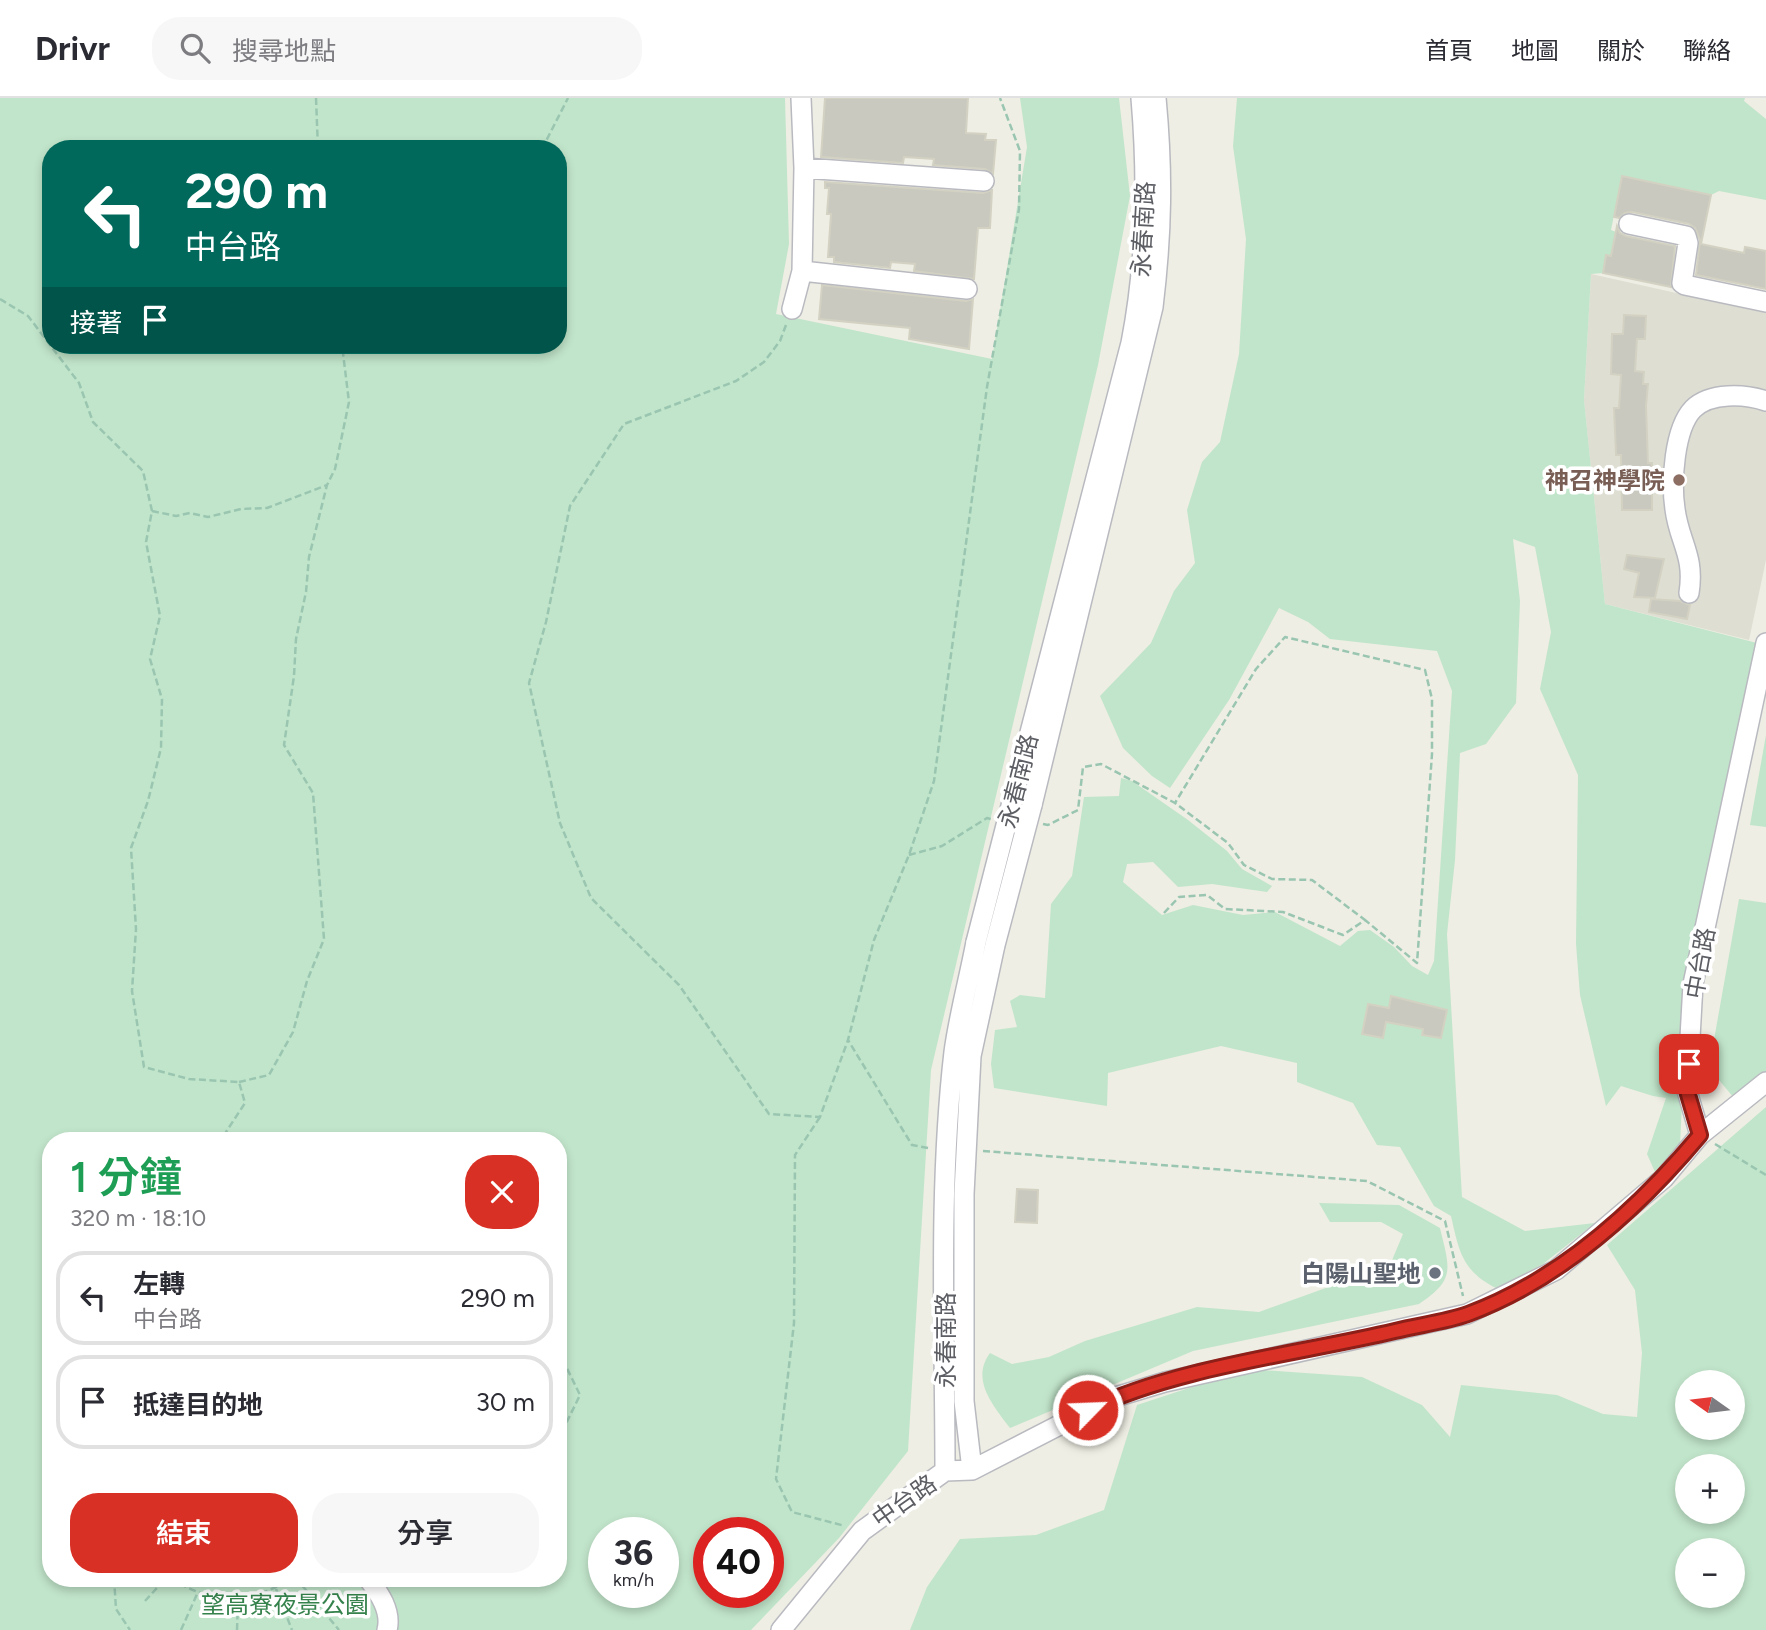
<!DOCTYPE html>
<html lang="zh-TW">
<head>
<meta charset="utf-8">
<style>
  :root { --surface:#fff; --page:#f7f7f7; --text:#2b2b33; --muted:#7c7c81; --line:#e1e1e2; --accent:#d93025 }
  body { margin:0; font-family:Figtree,"Noto Sans TC",sans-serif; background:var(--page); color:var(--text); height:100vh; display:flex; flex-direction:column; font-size:26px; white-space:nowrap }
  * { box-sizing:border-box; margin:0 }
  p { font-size:23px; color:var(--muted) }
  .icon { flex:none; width:38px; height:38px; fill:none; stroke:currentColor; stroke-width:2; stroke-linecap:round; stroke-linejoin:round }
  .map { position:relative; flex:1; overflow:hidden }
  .side { position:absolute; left:42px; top:1034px; width:525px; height:455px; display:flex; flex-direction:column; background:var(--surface); border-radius:28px; box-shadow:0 4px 10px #0003 }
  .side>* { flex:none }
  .hud { position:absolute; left:42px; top:42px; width:525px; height:214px; border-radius:28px; box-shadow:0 4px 10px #0003; background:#00695c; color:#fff; overflow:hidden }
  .needle { width:46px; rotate:284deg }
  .fabs { position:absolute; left:1675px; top:1272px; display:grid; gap:14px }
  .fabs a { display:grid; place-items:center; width:70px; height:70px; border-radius:50%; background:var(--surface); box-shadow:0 4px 10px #0003; font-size:35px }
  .speed { position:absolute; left:588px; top:1419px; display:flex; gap:14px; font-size:35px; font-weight:700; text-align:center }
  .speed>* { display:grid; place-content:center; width:91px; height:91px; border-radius:50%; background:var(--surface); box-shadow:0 4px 10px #0003; line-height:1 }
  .speed small { font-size:18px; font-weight:400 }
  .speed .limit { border:10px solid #d22; background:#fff; color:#111 }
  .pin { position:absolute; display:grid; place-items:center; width:60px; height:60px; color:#fff; margin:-30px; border-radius:14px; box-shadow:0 4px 10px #0006 }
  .me { position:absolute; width:77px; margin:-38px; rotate:66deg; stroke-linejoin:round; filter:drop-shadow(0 0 5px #0008) }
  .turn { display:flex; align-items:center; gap:24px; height:147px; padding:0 28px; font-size:32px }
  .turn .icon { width:91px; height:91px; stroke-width:2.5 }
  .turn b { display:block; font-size:49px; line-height:60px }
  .then { display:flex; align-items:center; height:66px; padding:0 28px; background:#0003; gap:14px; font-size:26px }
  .round { display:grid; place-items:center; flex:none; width:74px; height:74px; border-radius:28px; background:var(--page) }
  .summary { display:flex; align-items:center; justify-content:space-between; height:119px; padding:0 28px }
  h1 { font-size:42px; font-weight:600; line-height:52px; color:#1e9e55 }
  .primary-button { display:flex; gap:14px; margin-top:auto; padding:14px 28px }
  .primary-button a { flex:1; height:80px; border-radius:28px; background:var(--accent); color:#fff; font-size:28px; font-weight:600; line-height:80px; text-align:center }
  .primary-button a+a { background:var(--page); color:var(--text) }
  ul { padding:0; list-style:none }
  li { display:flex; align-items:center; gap:21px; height:94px; margin:0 14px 10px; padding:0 14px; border:4px solid var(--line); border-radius:28px }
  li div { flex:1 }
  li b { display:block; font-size:26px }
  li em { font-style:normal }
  header { display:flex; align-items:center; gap:42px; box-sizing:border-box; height:98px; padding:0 35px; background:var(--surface); border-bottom:2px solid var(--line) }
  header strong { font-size:33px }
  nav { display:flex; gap:38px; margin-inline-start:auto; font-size:24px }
  .search { width:490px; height:63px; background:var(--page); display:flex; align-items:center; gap:18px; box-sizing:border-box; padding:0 24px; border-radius:28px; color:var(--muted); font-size:26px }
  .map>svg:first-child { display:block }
  .education { fill:#deded2 }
  .green { fill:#c1e5ca; fill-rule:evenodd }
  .building { fill:#c9c9c0; stroke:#d3d2c2; stroke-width:2 }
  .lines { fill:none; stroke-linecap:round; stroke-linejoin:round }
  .minor-casing { stroke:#b9bac0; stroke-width:22 }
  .path { stroke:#9ac6b1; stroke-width:2.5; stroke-dasharray:7 3.5; stroke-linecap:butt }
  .minor { stroke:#fff; stroke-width:19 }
  .minor-bridge-casing { stroke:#b9bac0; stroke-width:22; stroke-linecap:butt }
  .minor-bridge { stroke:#fff; stroke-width:19 }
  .route-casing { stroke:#8d1f18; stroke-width:18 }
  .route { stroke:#d93025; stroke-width:12 }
  .education-dot { fill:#8d6e63; stroke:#fff; stroke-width:2.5 }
  .worship-dot { fill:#6b7280; stroke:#fff; stroke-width:2.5 }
  .labels { text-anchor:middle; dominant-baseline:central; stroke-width:7; stroke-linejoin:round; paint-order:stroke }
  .street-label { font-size:24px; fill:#5c5e64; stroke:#fff }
  .education-label { font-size:24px; font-weight:bold; fill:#785e54; stroke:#fff; text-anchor:end }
  .worship-label { font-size:24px; font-weight:bold; fill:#5b616d; stroke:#fff; text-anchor:end }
  .park-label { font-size:24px; fill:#35824c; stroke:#fff }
</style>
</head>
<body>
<header>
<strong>Drivr</strong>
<div class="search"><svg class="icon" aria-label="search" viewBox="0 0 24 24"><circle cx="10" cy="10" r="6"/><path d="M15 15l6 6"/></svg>搜尋地點</div>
<nav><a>首頁</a><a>地圖</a><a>關於</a><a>聯絡</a></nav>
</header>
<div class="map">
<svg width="1766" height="1532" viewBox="0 0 1766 1532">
  <rect width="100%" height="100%" fill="#eeeee4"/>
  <!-- education -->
  <path class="education" d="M 1591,176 L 1766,215 L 1766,462 L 1749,542 L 1605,506 L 1584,302 Z"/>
  <!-- green -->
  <path class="green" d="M 0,0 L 785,0 L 789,146 L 776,216 L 992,261 L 1027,49 L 1020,0 L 1119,0 L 1130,98 L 1098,267 L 931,972 L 908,1353 L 839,1440 L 751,1532 L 0,1532 ZM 51,51 L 558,51 L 558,247 L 51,247 ZM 51,1043 L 558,1043 L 558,1480 L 51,1480 ZM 604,1435 L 663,1435 L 663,1494 L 604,1494 ZM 709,1435 L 768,1435 L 768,1494 L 709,1494 Z
    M 1237,0 L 1745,0 L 1744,3 L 1766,21 L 1766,102 L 1719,93 L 1711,97 L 1622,78 L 1611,132 L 1616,134 L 1611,158 L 1606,157 L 1603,175 L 1591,176 L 1584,302 L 1605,506 L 1757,545 L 1688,888 L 1680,1046 L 1655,1074 L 1647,1056 L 1666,1000 L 1653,998 L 1621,988 L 1606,1008 L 1580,897 L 1576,846 L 1578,677 L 1540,591 L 1551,534 L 1535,449 L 1513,441 L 1520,503 L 1516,605 L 1486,646 L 1460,655 L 1455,762 L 1447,836 L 1462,1099 L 1525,1133 L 1595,1125 L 1543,1166 L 1496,1190 C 1462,1173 1459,1153 1451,1118 L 1434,1108 L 1400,1049 L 1377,1047 L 1353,1005 L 1297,984 L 1297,965 L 1221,948 L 1108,975 L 1107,1008 L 994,990 L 991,966 L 995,932 L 1017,929 L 1010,903 L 1020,897 L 1045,900 L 1051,806 L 1072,778 L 1084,699 L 1119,698 L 1121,680 L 1132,683 L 1188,722 L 1227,753 L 1242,771 L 1272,788 L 1267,794 L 1212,786 L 1178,789 L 1153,764 L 1127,766 L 1123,784 L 1162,817 L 1193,807 L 1243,817 L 1275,814 L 1340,848 L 1358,833 L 1370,832 L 1394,849 L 1412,868 L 1428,877 L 1434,863 L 1452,593 L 1437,553 L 1330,541 L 1308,524 L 1279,510 L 1229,602 L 1170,690 L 1152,678 L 1123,650 L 1100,598 L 1151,545 L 1174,493 L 1195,465 L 1187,412 L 1202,364 L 1220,344 L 1239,256 L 1246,141 L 1233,48 Z
    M 1766,637 L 1766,729 L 1750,727 Z
    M 1739,801 L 1766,805 L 1766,973 L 1734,1000 L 1709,970 Z
    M 1766,1009 L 1766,1532 L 910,1532 L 927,1489 L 960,1441 L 1036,1437 L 1104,1412 L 1137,1307 L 1247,1271 L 1362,1279 L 1422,1307 L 1450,1339 L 1461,1287 L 1557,1297 L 1603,1316 L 1637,1319 L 1642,1255 L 1635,1192 L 1607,1147 ZM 1687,1284 L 1732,1284 L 1732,1330 L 1687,1330 ZM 1687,1368 L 1732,1368 L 1732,1414 L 1687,1414 ZM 1687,1452 L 1732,1452 L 1732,1498 L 1687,1498 Z
    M 1319,1105 L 1399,1107 L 1440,1130 C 1449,1169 1457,1181 1419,1206 L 1193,1253 L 1010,1330 C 994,1308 970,1282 990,1255 L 1012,1266 L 1049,1259 L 1085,1243 L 1197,1209 L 1259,1214 L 1390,1167 L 1403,1136 L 1381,1124 L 1330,1124 Z"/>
  <!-- building -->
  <path class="building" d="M 825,0 L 968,0 L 966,35 L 986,36 L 985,42 L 996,42 L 993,76 L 985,71 L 933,67 L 934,61 L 904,59 L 903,65 L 821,59 Z
    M 1622,78 L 1711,97 L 1701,146 L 1744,155 L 1745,149 L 1766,153 L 1766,191 L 1696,177 L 1700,142 L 1695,130 L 1689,126 L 1632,114 L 1625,115 L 1619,120 L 1614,119 Z
    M 825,84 L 983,95 L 992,92 L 990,130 L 978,130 L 974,181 L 914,173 L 915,166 L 891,164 L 890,170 L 834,164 L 834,159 L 828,159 L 831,116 L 827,116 L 829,90 L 825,90 Z
    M 1617,128 L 1620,135 L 1626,138 L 1675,148 L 1671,189 L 1603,175 L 1606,157 L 1611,158 Z
    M 822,187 L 966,203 L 973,201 L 969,251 L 909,241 L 910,230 L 819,221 Z
    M 1624,217 L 1646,218 L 1645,241 L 1637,241 L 1635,273 L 1644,274 L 1643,286 L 1648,286 L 1646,308 L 1648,365 L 1652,365 L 1652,412 L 1622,412 L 1621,357 L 1616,357 L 1614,310 L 1619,310 L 1621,277 L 1611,276 L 1612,236 L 1623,236 Z
    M 1627,457 L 1664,461 L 1655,500 L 1634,499 L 1639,475 L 1624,471 Z
    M 1651,501 L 1680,503 L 1690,507 L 1687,521 L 1649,514 Z
    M 1391,898 L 1447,912 L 1441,940 L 1422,937 L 1423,931 L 1386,924 L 1383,940 L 1362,936 L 1368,906 L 1389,910 Z
    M 1017,1091 L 1038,1092 L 1037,1125 L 1015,1124 Z"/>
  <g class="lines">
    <!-- minor casing -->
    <g class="minor-casing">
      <path id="minor" d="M 804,70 L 984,83
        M 1629,126 L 1686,138 L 1688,145 L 1682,185 L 1685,187 L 1766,204
        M 802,173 L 967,191
        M 792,211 L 802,173 L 804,70 L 801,0
        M 1689,495 C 1695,457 1679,444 1675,411 C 1671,384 1674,331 1693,311 C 1710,294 1745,296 1766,303
        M 1012,704 L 1131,245 C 1147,163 1148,83 1141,0
        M 1032,707 L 1153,209 C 1162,135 1163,74 1156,0
        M 1700,1037 L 1687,993 L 1693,886 L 1766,545
        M 972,1372 L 964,1303 L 964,1096 L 971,958 L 995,847
        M 945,1373 C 945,1234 938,1093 954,954 C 959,917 969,881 976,844
        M 368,1480 C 379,1495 392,1513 387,1532
        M 781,1532 L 862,1433 L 945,1373 L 972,1372 L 1112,1300 L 1165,1284 L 1467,1216 L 1556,1172 L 1664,1080 L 1700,1037 L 1766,984"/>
    </g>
    <!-- path -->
    <path class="path" d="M 316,0 L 318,51
      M 542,51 L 568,0
      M 0,201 L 28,218 L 79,285 L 93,324 L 143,373 L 152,413 L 146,444 L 160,518 L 150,561 L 162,601 L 161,650 L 148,703 L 131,750 L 136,831 L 132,893 L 144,969 L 189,981 L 239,984 L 245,1005 L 226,1034 L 225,1043
      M 786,227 L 780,243 L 764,264 L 736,283 L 624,326 L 570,408 L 546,524 L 529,585 L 560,725 L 591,800 L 679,887 L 769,1016 L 820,1019 L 848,942
      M 152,413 L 176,418 L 190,415 L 208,419 L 241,411 L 267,410 L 327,387
      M 1043,726 L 1048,727 L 1078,712 L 1083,669 L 1101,666 L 1175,705 L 1228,745 L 1244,767 L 1272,781 L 1312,782 L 1365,822
      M 909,757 L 942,748 L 987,720 L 991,721
      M 1164,815 L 1179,799 L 1207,797 L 1225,811 L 1283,814 L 1343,837 L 1365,822 L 1417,865 L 1432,656 L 1432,601 L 1425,572 L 1285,539 L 1256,571 L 1175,705
      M 239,984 L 269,977 L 293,934 L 307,883 L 324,841 L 313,695 L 284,647 L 294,578 L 296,541 L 306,494 L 309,459 L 327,387 L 335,371 L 349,304 L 342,247
      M 820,1019 L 795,1057 L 794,1225 L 776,1381 L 792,1414 L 845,1428
      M 1715,1046 L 1766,1077
      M 928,1050 L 912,1047 L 848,942 L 874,842 L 909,757 L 934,683 L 987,289 L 1019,111 L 1020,53 L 1000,0
      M 983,1053 L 1367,1083 L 1445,1123 L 1463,1198
      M 558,1252 L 580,1297 L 558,1342
      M 114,1480 L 116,1511 L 130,1532
      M 171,1480 C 208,1506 254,1507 290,1480
      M 296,1480 L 339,1532
      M 276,1491 L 292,1532
      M 145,1503 L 166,1480
      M 181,1532 L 198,1494
      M 237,1532 L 238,1501"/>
    <!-- minor -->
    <use href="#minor" class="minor"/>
    <!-- minor-bridge casing -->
    <g class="minor-bridge-casing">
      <path id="minor-bridge" d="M 976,844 L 1012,704
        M 995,847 L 1032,707"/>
    </g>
    <!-- minor-bridge -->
    <use href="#minor-bridge" class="minor-bridge"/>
  </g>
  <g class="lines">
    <!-- route casing -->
    <g class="route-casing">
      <path id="route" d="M 1088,1312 C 1177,1269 1298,1256 1395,1233 C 1419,1227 1445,1224 1468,1216 C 1560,1182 1638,1111 1700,1037 L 1687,993 L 1689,966"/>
    </g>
    <!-- route -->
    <use href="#route" class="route"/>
  </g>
  <!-- markers -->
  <circle class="education-dot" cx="1679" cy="382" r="7"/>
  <circle class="worship-dot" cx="1435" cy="1175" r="7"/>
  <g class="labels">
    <!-- street labels -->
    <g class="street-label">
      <text transform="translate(1143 131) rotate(-87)">永春南路</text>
      <text transform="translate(1018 683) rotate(-76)">永春南路</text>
      <text transform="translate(1700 865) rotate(-80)">中台路</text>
      <text transform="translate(945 1242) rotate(-90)">永春南路</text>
      <text transform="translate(904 1403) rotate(-35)">中台路</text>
    </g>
    <!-- education labels -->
    <g class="education-label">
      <text x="1665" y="382">神召神學院</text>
    </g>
    <!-- worship labels -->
    <g class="worship-label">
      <text x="1421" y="1175">白陽山聖地</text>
    </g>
    <!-- park labels -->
    <g class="park-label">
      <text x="285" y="1506">望高寮夜景公園</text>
    </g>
  </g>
</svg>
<div class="fabs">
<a><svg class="needle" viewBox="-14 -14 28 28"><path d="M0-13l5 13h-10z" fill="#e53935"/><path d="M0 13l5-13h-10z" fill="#7c7c81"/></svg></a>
<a>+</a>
<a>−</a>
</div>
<div class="speed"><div>36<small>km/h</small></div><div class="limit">40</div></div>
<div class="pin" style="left:1689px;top:966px;background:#d93025"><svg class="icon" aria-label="arrive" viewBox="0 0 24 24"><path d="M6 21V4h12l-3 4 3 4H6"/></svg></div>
<svg class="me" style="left:1088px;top:1312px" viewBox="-20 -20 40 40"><circle r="17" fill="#d93025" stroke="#fff" stroke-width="3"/><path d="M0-11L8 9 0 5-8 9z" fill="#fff"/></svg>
<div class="hud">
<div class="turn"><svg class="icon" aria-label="left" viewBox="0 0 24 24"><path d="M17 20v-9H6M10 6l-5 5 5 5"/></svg><div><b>290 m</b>中台路</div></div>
<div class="then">接著<svg class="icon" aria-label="arrive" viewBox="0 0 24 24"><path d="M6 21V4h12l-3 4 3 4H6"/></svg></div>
</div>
<section class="side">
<div class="summary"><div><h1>1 分鐘</h1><p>320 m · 18:10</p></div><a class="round" style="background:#d93025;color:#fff"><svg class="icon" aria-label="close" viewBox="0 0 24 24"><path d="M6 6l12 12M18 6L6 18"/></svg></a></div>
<ul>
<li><svg class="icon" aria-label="left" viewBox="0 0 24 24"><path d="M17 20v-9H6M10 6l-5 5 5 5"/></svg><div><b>左轉</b><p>中台路</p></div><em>290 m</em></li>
<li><svg class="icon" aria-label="arrive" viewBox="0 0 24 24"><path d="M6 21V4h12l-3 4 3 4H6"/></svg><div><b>抵達目的地</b></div><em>30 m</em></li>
</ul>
<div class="primary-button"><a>結束</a><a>分享</a></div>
</section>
</div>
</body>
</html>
